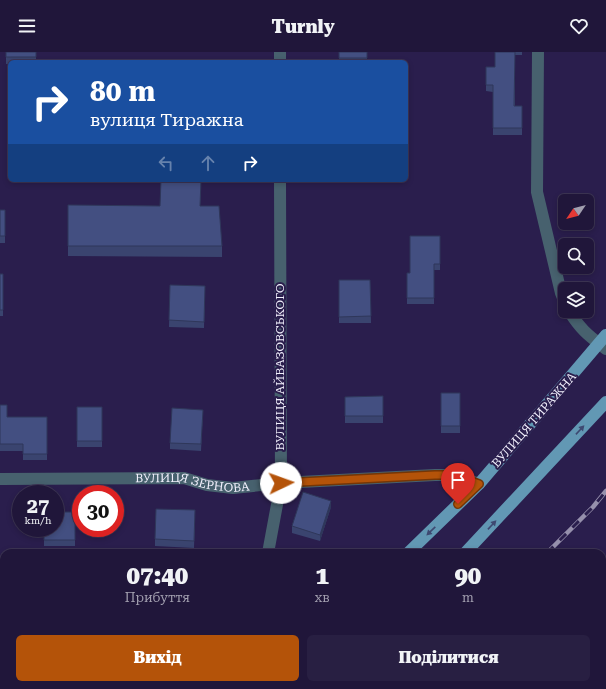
<!DOCTYPE html>
<html lang="uk">
<head>
<meta charset="utf-8">
<style>
  :root { --surface:#20163a; --page:#281f42; --text:#f1f3f6; --muted:#a29faf; --line:#3d3554; --accent:#b45309 }
  body { margin:0; font-family:"Roboto Serif",serif; background:var(--page); color:var(--text); height:100vh; display:flex; flex-direction:column; font-size:15px; white-space:nowrap }
  * { box-sizing:border-box; margin:0 }
  p { font-size:13px; color:var(--muted) }
  .icon { flex:none; width:22px; height:22px; fill:none; stroke:currentColor; stroke-width:2; stroke-linecap:round; stroke-linejoin:round }
  .map { position:relative; flex:1; overflow:hidden }
  .drawer { position:absolute; left:0px; top:497px; width:606px; height:140px; display:flex; flex-direction:column; background:var(--surface); border-radius:12px 12px 0 0; box-shadow:0 2px 6px #0003,0 0 0 1px var(--line) }
  .drawer>* { flex:none }
  .hud { position:absolute; left:8px; top:8px; width:400px; height:122px; border-radius:6px; box-shadow:0 2px 6px #0003,0 0 0 1px var(--line); background:#1a4fa0; color:#fff; overflow:hidden }
  .needle { width:26px; rotate:235deg }
  .fabs { position:absolute; left:558px; top:142px; display:grid; gap:8px }
  .fabs a { display:grid; place-items:center; width:36px; height:36px; border-radius:6px; background:var(--surface); box-shadow:0 2px 6px #0003,0 0 0 1px var(--line); font-size:20px }
  .speed { position:absolute; left:12px; top:433px; display:flex; gap:8px; font-size:20px; font-weight:700; text-align:center }
  .speed>* { display:grid; place-content:center; width:52px; height:52px; border-radius:50%; background:var(--surface); box-shadow:0 2px 6px #0003,0 0 0 1px var(--line); line-height:1 }
  .speed small { font-size:10px; font-weight:400 }
  .speed .limit { border:6px solid #d22; background:#fff; color:#111 }
  .pin { position:absolute; display:grid; place-items:center; width:34px; height:34px; color:#fff; margin:-41px -17px; border-radius:50% 50% 50% 0; rotate:-45deg; box-shadow:0 0 4px #0007 }
  .pin .icon { rotate:45deg }
  .me { position:absolute; width:44px; margin:-22px; rotate:87deg; stroke-linejoin:round; filter:drop-shadow(0 0 3px #0008) }
  .turn { display:flex; align-items:center; gap:14px; height:84px; padding:0 16px; font-size:18px }
  .turn .icon { width:52px; height:52px; stroke-width:2.5 }
  .turn b { display:block; font-size:28px; line-height:34px }
  .lanes { display:flex; align-items:center; height:38px; padding:0 16px; background:#0003; justify-content:center; gap:20px; direction:ltr }
  .lanes .off { opacity:.35 }
  .eta { display:flex; justify-content:space-evenly; align-items:center; height:68px; text-align:center }
  .eta b { font-size:24px; font-weight:800; line-height:28px }
  .action { display:flex; gap:8px; margin-top:auto; padding:8px 16px }
  .action a { flex:1; height:46px; border-radius:6px; background:var(--accent); color:#fff; font-size:16px; font-weight:800; line-height:46px; text-align:center }
  .action a+a { background:var(--page); color:var(--text) }
  header { display:flex; justify-content:space-between; align-items:center; height:52px; padding:0 16px; background:var(--surface); font-size:18px; font-weight:800 }
  .map>svg:first-child { display:block }
  .lines { fill:none; stroke-linecap:round; stroke-linejoin:round }
  .street { stroke:#47616e; stroke-width:12 }
  .primary { stroke:#6298b4; stroke-width:12 }
  .rail-casing { stroke:#9690ac; stroke-width:4.5 }
  .rail { stroke:#2a1e4d; stroke-width:3; stroke-dasharray:9; stroke-linecap:butt }
  .wall { fill:#3a446f }
  .shaded-wall { fill:#2f375a }
  .building { fill:#434f81; stroke:#2f375a }
  .oneway { fill:#3e4971 }
  .route-casing { stroke:#753606; stroke-width:10 }
  .route { stroke:#b45309; stroke-width:7 }
  .labels { text-anchor:middle; dominant-baseline:central; stroke-width:4; stroke-linejoin:round; paint-order:stroke }
  .street-label { font-size:12px; fill:#f2f0fd; stroke:#2a1e4d }
</style>
</head>
<body>
<header><svg class="icon" aria-label="menu" viewBox="0 0 24 24"><path d="M4 6h16M4 12h16M4 18h16"/></svg>Turnly<svg class="icon" aria-label="heart" viewBox="0 0 24 24"><path d="M12 20l-8-8c-3-5 5-10 8-4 3-6 11-1 8 4z"/></svg></header>
<div class="map">
<svg width="606" height="637" viewBox="0 0 606 637">
  <rect width="100%" height="100%" fill="#2a1e4d"/>
  <g class="lines">
    <!-- street -->
    <g class="street">
      <path d="M 538,0 L 537,140 L 561,241 L 565,251"/>
      <path d="M 280,10 L 280,0"/>
      <path d="M 569,259 C 581,278 588,283 606,297"/>
      <path id="s1" d="M 0,427 L 184,426 L 207,433 L 233,436 L 281,431 L 435,423 L 454,423 L 479,432"/>
      <path d="M 268,501 L 281,431 L 280,128"/>
      <path d="M 171,637 L 175,633"/>
    </g>
    <!-- primary -->
    <path class="primary" d="M 408,501 L 479,432 L 606,283
      M 465,501 L 606,350
      M 268,637 L 272,633
      M 324,637 L 328,633"/>
    <!-- rail casing -->
    <g class="rail-casing">
      <path id="rail" d="M 547,501 L 593,455 L 606,439
        M 410,637 L 414,633"/>
    </g>
    <!-- rail -->
    <use href="#rail" class="rail"/>
  </g>
  <!-- wall -->
  <path class="wall" d="M 6,0 L 36,0 L 36,10 L 10,10 L 10,12 L 6,12 Z
    M 339,0 L 367,0 L 367,10 L 339,10 Z
    M 495,0 L 522,0 L 522,3 L 515,3 L 515,54 L 522,54 L 522,83 L 493,83 L 493,40 L 486,39 L 486,15 L 495,15 Z
    M 201,128 L 200,154 L 222,194 L 222,205 L 68,204 L 68,153 L 160,154 Z
    M 0,158 L 5,158 L 5,191 L 0,191 Z
    M 440,184 L 440,218 L 434,218 L 434,252 L 407,252 L 407,221 L 410,221 Z
    M 0,222 L 3,222 L 3,264 L 0,264 Z
    M 339,228 L 370,228 L 371,271 L 339,271 Z
    M 170,233 L 205,234 L 204,276 L 169,275 Z
    M 441,341 L 460,341 L 460,381 L 441,381 Z
    M 383,344 L 383,371 L 345,371 L 345,345 Z
    M 0,353 L 7,365 L 47,365 L 47,408 L 23,408 L 23,399 L 0,399 Z
    M 77,355 L 102,355 L 102,395 L 77,395 Z
    M 203,358 L 201,399 L 170,397 L 170,391 Z
    M 331,455 L 320,489 L 292,481 L 292,474 Z
    M 75,460 L 75,494 L 44,494 L 44,476 Z
    M 195,465 L 194,496 L 155,494 L 155,487 Z"/>
  <!-- shaded-wall -->
  <path class="shaded-wall" d="M 331,449 L 331,455 L 320,489 L 320,483 Z"/>
  <!-- building -->
  <path class="building" d="M 6,0 L 36,0 L 36,5 L 6,5 Z
    M 339,0 L 367,0 L 367,6 L 339,6 Z
    M 495,0 L 515,0 L 514,54 L 522,54 L 522,76 L 493,76 L 493,33 L 486,33 L 486,15 L 495,15 Z
    M 161,128 L 201,128 L 200,154 L 219,154 L 222,194 L 68,194 L 68,153 L 160,154 Z
    M 0,158 L 5,158 L 5,184 L 0,184 Z
    M 410,184 L 440,184 L 440,212 L 434,212 L 434,246 L 407,246 L 407,221 L 410,221 Z
    M 0,222 L 3,222 L 3,258 L 0,258 Z
    M 339,228 L 370,228 L 371,264 L 339,265 Z
    M 170,233 L 205,234 L 204,270 L 169,268 Z
    M 441,341 L 460,341 L 460,374 L 441,374 Z
    M 383,344 L 383,364 L 345,364 L 345,345 Z
    M 0,353 L 7,353 L 7,365 L 47,365 L 47,402 L 23,402 L 23,392 L 0,392 Z
    M 77,355 L 102,355 L 102,389 L 77,389 Z
    M 172,356 L 203,358 L 201,392 L 170,391 Z
    M 303,440 L 331,449 L 320,483 L 292,474 Z
    M 156,457 L 195,458 L 194,489 L 155,487 Z
    M 55,460 L 75,460 L 75,488 L 44,488 L 44,476 L 55,476 Z
    M 38,633 L 82,633 L 82,635 L 101,636 L 101,637 L 38,637 Z"/>
  <!-- one-way arrows -->
  <defs><path id="oneway-solid" d="M-6-.8H1V-3.2L6.5 0L1 3.2V.8H-6Z"/></defs>
  <g class="oneway">
    <use href="#oneway-solid" transform="translate(580 378) rotate(-47)"/>
    <use href="#oneway-solid" transform="translate(492 473) rotate(-47)"/>
    <use href="#oneway-solid" transform="translate(431 479) rotate(136)"/>
  </g>
  <g class="lines">
    <!-- route casing -->
    <g class="route-casing">
      <path id="route" d="M 281,431 L 435,423 L 454,423 L 479,432 L 458,452"/>
    </g>
    <!-- route -->
    <use href="#route" class="route"/>
  </g>
  <g class="labels">
    <!-- street labels -->
    <g class="street-label">
      <text transform="translate(280 315) rotate(-90)">ВУЛИЦЯ АЙВАЗОВСЬКОГО</text>
      <text transform="translate(534 368) rotate(-49)">ВУЛИЦЯ ТИРАЖНА</text>
      <text stroke="none"><textPath href="#s1" startOffset="193">ВУЛИЦЯ ЗЕРНОВА</textPath></text>
    </g>
  </g>
</svg>
<div class="fabs">
<a><svg class="needle" viewBox="-14 -14 28 28"><path d="M0-13l5 13h-10z" fill="#e53935"/><path d="M0 13l5-13h-10z" fill="#a29faf"/></svg></a>
<a><svg class="icon" aria-label="search" viewBox="0 0 24 24"><circle cx="10" cy="10" r="6"/><path d="M15 15l6 6"/></svg></a>
<a><svg class="icon" aria-label="layers" viewBox="0 0 24 24"><path d="M12 4l9 5-9 5-9-5zM3 14l9 5 9-5"/></svg></a>
</div>
<div class="speed"><div>27<small>km/h</small></div><div class="limit">30</div></div>
<div class="pin" style="left:458px;top:452px;background:#d93025"><svg class="icon" aria-label="arrive" viewBox="0 0 24 24"><path d="M6 21V4h12l-3 4 3 4H6"/></svg></div>
<svg class="me" style="left:281px;top:431px" viewBox="-20 -20 40 40"><circle r="19" fill="#fff"/><path d="M0-13L10 11 0 6-10 11z" fill="#b45309"/></svg>
<div class="hud">
<div class="turn"><svg class="icon" aria-label="right" viewBox="0 0 24 24"><path d="M7 20v-9h11M14 6l5 5-5 5"/></svg><div><b>80 m</b>вулиця Тиражна</div></div>
<div class="lanes"><svg class="icon off" aria-label="left" viewBox="0 0 24 24"><path d="M17 20v-9H6M10 6l-5 5 5 5"/></svg><svg class="icon off" aria-label="ahead" viewBox="0 0 24 24"><path d="M12 20V5M6 11l6-6 6 6"/></svg><svg class="icon" aria-label="right" viewBox="0 0 24 24"><path d="M7 20v-9h11M14 6l5 5-5 5"/></svg></div>
</div>
<section class="drawer">
<div class="eta">
<div><b>07:40</b><p>Прибуття</p></div>
<div><b>1</b><p>хв</p></div>
<div><b>90</b><p>m</p></div>
</div>
<div class="action"><a>Вихід</a><a>Поділитися</a></div>
</section>
</div>
</body>
</html>
